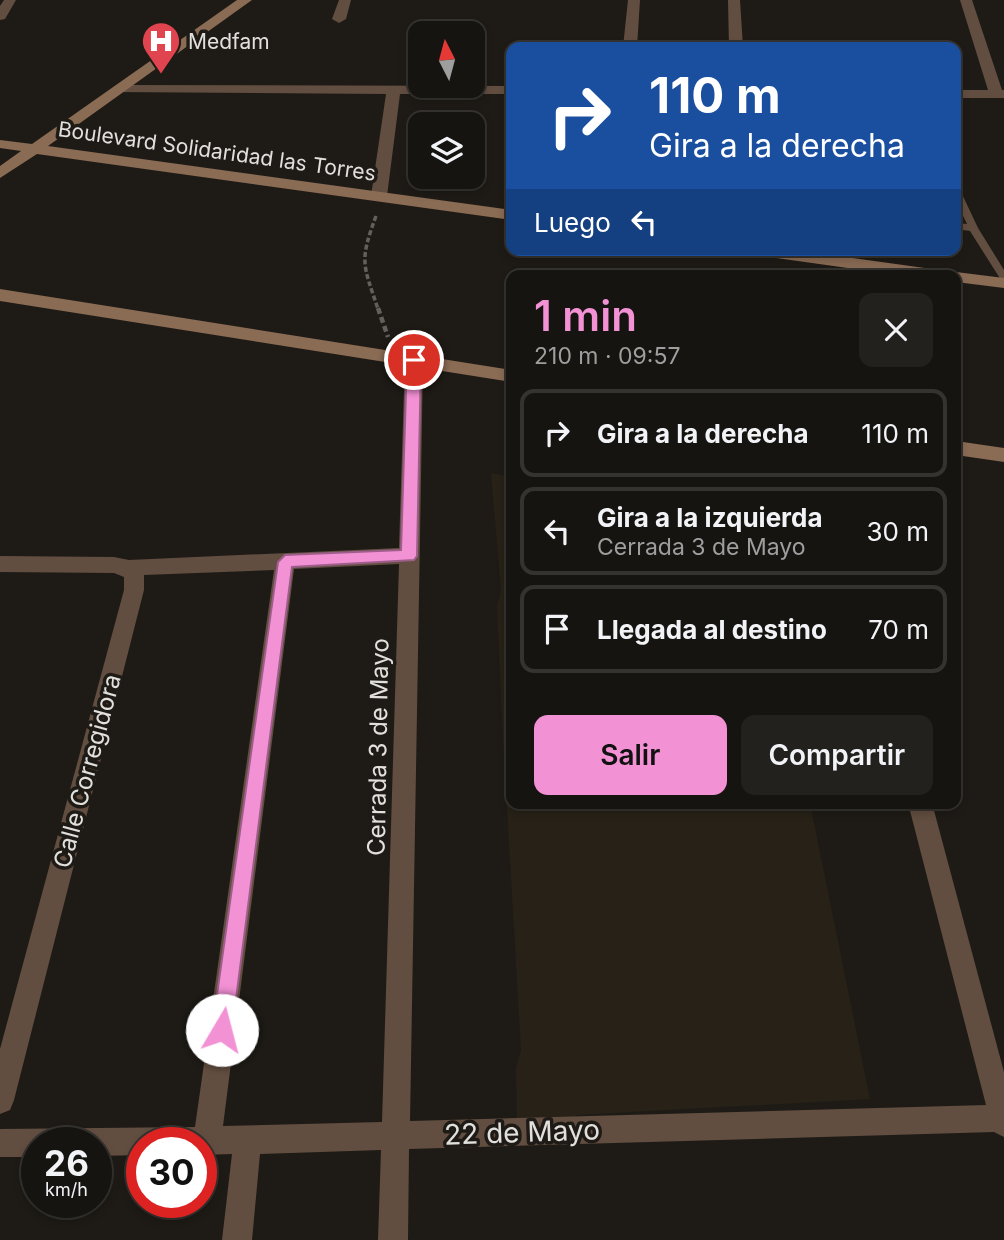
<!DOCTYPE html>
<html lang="es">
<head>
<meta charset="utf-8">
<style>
  :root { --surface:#161410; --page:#23211e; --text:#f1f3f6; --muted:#9e9e9f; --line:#353330; --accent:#f391d5 }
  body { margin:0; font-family:Inter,sans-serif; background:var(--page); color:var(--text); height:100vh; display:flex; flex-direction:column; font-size:26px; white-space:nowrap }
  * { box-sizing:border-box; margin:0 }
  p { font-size:23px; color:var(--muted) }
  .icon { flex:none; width:38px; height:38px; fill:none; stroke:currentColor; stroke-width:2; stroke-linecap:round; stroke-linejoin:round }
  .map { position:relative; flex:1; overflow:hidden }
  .side { position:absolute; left:506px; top:270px; width:455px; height:539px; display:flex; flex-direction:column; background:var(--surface); border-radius:14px; box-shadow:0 4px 10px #0003,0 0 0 2px var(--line) }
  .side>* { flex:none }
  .banner { position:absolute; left:506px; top:42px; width:455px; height:214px; border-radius:14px; box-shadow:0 4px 10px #0003,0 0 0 2px var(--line); background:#1a4fa0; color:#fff; overflow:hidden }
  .needle { width:46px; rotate:354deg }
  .controls { position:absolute; left:408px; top:21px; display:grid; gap:14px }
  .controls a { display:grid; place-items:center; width:77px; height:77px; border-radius:14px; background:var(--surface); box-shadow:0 4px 10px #0003,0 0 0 2px var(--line); font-size:35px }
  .speed { position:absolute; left:21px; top:1127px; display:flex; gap:14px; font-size:35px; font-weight:700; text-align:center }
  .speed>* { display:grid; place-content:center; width:91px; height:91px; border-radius:50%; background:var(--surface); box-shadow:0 4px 10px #0003,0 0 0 2px var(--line); line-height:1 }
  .speed small { font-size:18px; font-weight:400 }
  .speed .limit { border:10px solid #d22; background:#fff; color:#111 }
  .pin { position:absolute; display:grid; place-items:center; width:60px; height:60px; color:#fff; margin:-30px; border:4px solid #fff; border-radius:50%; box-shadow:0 2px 7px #0007 }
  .me { position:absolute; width:77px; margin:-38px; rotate:8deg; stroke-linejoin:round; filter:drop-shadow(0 0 5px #0008) }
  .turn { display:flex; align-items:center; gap:24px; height:147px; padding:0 28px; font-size:32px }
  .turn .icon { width:91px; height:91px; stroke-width:2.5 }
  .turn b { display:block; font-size:49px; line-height:60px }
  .then { display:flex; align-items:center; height:66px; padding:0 28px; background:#0003; gap:14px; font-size:26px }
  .round { display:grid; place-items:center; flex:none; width:74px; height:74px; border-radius:14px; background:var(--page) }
  .overview { display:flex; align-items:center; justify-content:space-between; height:119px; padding:0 28px }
  h1 { font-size:42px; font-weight:600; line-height:52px; color:var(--accent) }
  .primary-button { display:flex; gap:14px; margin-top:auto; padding:14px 28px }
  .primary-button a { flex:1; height:80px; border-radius:14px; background:var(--accent); color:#111; font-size:28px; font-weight:600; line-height:80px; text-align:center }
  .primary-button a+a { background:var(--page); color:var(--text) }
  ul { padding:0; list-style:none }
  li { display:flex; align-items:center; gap:21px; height:88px; margin:0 14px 10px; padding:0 14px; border:4px solid var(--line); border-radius:14px }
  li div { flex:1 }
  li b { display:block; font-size:26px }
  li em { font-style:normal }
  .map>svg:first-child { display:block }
  .built { fill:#272117 }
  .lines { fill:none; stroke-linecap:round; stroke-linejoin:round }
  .path-far1 { stroke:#62605c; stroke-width:3.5; stroke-dasharray:5 2.5; stroke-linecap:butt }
  .path { stroke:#62605c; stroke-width:4.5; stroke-dasharray:6 3.5; stroke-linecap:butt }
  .lane { fill:#624e40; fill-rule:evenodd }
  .street { fill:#624e40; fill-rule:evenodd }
  .secondary { fill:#8a6b54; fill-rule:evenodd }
  .route { fill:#f391d5; stroke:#9e5e8a; stroke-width:2 }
  .labels { text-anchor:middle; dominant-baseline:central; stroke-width:7; stroke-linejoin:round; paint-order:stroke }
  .far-poi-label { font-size:21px; fill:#e2e0dd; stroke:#1e1b16; text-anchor:start }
  .far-street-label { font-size:21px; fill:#e2e0dd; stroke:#1e1b16 }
  .street-label { font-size:24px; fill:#e2e0dd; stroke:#1e1b16 }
  .near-street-label { font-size:28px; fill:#e2e0dd; stroke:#1e1b16 }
</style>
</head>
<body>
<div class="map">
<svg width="1004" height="1240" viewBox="0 0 1004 1240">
  <rect width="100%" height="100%" fill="#1e1b16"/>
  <!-- built -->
  <path class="built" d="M 491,473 L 511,477 L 511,803 L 810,803 L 870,1099 L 576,1115 L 576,1129 L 517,1130 L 516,1068 L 521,1050 L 503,739 L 497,607 L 501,590 Z"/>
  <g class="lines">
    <!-- path-far1 -->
    <path class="path-far1" d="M 376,216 C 359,262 363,264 378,309"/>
    <!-- path -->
    <path class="path" d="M 378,308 L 388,337"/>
    <!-- lane -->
    <path class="lane" d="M 956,189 L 961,192 L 978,228 L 1004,270 L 1004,281 L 1001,280 L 970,231 L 956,229 L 956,223 L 967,224 L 956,201 Z"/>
    <!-- street -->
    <path class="street" d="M 4,0 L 16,0 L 5,19 L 0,20 L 0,6 Z
      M 339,0 L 351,0 L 346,19 L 339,23 L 332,19 Z
      M 628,0 L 640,0 L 637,47 L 623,47 Z
      M 728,0 L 740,0 L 743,47 L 729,47 Z
      M 960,0 L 972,0 L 1002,90 L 1004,90 L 1004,98 L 956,98 L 956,90 L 988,90 Z
      M 119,85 L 511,86 L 511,94 L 400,94 L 387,196 L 379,201 L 371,196 L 386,94 L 114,92 L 112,89 Z
      M 414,354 L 423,360 L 410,1121 L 986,1105 L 908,803 L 932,803 L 1004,1072 L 1004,1137 L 994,1132 L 409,1149 L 408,1240 L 378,1240 L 381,1150 L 260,1154 L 252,1240 L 222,1240 L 232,1154 L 201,1155 L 201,1143 L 142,1143 L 142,1155 L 96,1156 L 96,1143 L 37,1143 L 37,1157 L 0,1157 L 0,1129 L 195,1127 L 274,570 L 144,575 L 144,590 L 14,1100 L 10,1110 L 0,1114 L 0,1049 L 124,590 L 124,577 L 114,573 L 0,572 L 0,556 L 114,557 L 129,560 L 399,548 L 405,360 ZM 399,564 L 382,1122 L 223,1126 L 294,569 Z"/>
    <!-- secondary -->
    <path class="secondary" d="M 237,0 L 252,0 L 48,146 L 511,210 L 511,220 L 37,154 L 0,178 L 0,166 L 21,151 L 0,148 L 0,140 L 32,144 Z
      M 746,250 L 795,250 L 939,270 L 947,275 L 898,275 L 754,255 Z
      M 956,272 L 1004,278 L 1004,288 L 956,282 L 956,275 L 949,275 Z
      M 0,289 L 511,370 L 511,382 L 0,301 Z
      M 956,441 L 1004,448 L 1004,462 L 956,455 Z"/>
  </g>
  <!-- route -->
  <path class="route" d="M 414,355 L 421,360 L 417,556 L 414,560 L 292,567 L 232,1030 L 229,1037 L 222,1040 L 215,1037 L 212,1030 L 278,562 L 285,555 L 401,550 L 407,360 Z"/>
  <!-- icons -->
  <defs>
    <g id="hospital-pin" transform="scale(2.0125)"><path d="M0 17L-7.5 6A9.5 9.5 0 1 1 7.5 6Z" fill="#e0444e" stroke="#1e1b16"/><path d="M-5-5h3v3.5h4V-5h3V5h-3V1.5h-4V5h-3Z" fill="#fff"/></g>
  </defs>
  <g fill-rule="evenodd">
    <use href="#hospital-pin" x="161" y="41"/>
  </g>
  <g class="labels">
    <!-- far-poi labels -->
    <g class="far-poi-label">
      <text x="188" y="41">Medfam</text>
    </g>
    <!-- far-street labels -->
    <g class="far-street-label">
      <text transform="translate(217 151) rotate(8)">Boulevard Solidaridad las Torres</text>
    </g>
    <!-- street labels -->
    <g class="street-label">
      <text transform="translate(378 747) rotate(-89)">Cerrada 3 de Mayo</text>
      <text transform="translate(87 771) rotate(-75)">Calle Corregidora</text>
    </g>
    <!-- near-street labels -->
    <g class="near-street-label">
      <text transform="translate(522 1132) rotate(-2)">22 de Mayo</text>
    </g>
  </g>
</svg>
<div class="controls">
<a><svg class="needle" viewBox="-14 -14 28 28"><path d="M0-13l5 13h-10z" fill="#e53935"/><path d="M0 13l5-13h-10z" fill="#9e9e9f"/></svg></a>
<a><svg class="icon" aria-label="layers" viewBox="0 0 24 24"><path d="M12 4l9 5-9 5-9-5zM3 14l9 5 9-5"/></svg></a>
</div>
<div class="speed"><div>26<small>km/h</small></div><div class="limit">30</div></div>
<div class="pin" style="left:414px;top:360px;background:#d93025"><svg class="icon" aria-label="arrive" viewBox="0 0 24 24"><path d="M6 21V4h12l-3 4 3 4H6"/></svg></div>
<svg class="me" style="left:222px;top:1030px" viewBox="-20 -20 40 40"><circle r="19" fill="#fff"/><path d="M0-13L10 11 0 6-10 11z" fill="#f391d5"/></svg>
<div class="banner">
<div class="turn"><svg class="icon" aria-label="right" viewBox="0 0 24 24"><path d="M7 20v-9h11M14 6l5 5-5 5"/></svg><div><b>110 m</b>Gira a la derecha</div></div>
<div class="then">Luego<svg class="icon" aria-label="left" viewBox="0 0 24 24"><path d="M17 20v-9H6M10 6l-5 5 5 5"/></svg></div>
</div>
<section class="side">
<div class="overview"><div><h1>1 min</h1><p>210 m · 09:57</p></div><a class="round"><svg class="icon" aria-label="close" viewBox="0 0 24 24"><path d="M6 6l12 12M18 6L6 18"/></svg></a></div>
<ul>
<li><svg class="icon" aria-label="right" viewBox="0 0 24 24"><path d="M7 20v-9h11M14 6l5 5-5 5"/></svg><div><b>Gira a la derecha</b></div><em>110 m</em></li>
<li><svg class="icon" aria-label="left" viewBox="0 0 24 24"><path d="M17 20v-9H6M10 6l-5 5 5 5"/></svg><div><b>Gira a la izquierda</b><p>Cerrada 3 de Mayo</p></div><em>30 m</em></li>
<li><svg class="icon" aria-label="arrive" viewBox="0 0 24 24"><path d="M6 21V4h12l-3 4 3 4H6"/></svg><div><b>Llegada al destino</b></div><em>70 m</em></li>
</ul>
<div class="primary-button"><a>Salir</a><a>Compartir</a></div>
</section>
</div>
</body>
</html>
